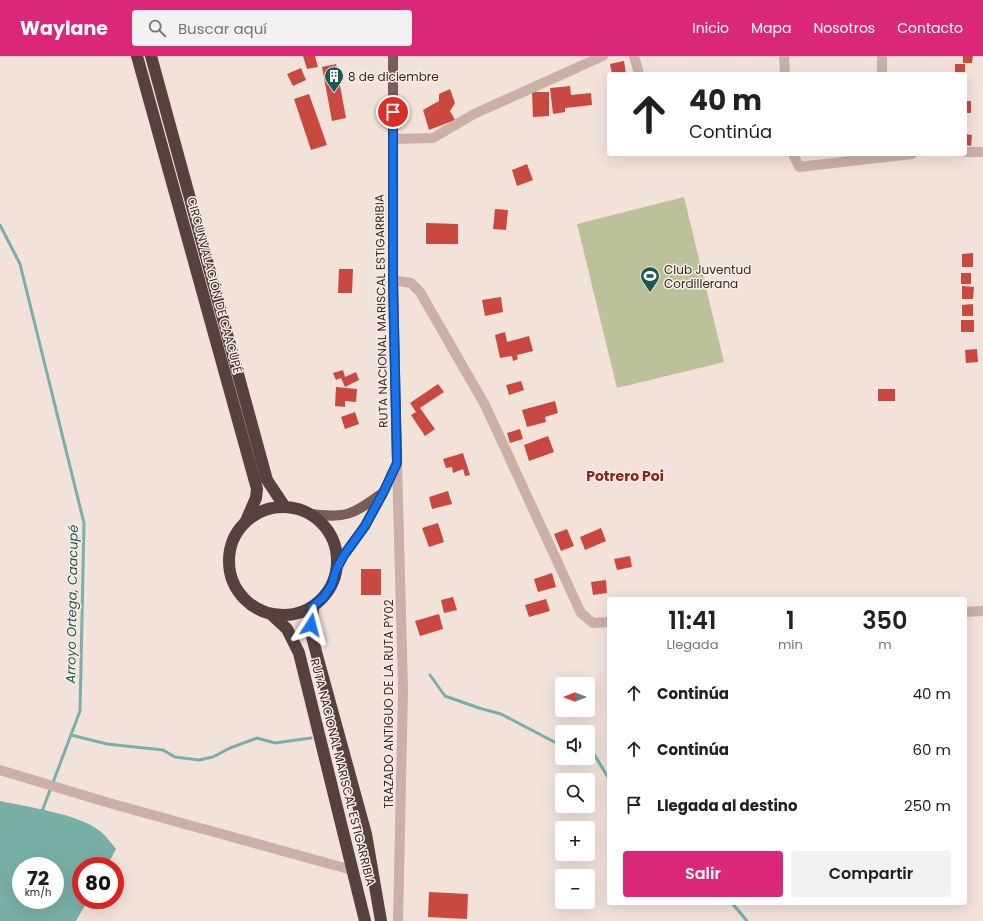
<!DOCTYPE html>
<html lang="es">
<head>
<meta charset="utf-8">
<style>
  :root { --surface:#fff; --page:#f2f2f2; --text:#202124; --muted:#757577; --accent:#db2777 }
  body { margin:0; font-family:Poppins,sans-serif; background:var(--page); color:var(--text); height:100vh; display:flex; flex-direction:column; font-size:15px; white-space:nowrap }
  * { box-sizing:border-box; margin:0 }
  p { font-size:13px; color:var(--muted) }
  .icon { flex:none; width:22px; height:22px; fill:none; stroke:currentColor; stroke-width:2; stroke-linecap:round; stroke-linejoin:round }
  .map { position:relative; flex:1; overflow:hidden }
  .drawer { position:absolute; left:607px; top:541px; width:360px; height:308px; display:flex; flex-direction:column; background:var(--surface); border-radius:4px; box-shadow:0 4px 16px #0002 }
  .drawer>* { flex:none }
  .top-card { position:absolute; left:607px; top:16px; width:360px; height:84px; border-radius:4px; box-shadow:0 4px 16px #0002; background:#fff; color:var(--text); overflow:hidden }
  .needle { width:26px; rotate:270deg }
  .fabs { position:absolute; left:555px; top:621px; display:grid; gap:8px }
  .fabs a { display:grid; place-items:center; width:40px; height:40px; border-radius:4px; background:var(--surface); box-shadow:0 4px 16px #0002; font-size:20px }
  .speed { position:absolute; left:12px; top:801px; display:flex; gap:8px; font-size:20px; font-weight:700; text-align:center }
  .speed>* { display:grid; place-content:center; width:52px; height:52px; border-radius:50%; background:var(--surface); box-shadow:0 4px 16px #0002; line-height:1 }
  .speed small { font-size:10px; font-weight:400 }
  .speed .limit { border:6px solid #d22; background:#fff; color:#111 }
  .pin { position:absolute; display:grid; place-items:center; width:34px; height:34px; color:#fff; margin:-17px; border:2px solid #fff; border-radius:50%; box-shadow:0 1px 4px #0007 }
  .me { position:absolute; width:44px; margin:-22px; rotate:9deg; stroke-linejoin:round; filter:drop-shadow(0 0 3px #0008) }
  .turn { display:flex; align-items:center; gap:14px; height:84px; padding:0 16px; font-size:18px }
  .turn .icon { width:52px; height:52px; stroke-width:2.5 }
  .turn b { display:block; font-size:28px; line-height:34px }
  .eta { display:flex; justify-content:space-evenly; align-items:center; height:68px; text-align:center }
  .eta b { font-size:24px; font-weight:600; line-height:28px }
  .action { display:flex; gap:8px; margin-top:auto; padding:8px 16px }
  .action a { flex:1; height:46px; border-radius:4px; background:var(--accent); color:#fff; font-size:16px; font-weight:600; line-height:46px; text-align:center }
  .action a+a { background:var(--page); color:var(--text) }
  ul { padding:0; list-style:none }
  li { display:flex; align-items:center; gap:12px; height:56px; padding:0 16px }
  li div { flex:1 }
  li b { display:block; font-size:15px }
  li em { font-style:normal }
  header { display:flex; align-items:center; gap:24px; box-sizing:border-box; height:56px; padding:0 20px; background:var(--accent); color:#fff }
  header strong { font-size:19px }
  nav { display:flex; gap:22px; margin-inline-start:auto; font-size:14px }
  .search { width:280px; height:36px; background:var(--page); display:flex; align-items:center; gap:10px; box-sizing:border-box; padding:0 14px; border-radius:4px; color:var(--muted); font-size:15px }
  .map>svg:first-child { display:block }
  .green { fill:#bbc29a }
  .water { fill:#78b0a8; fill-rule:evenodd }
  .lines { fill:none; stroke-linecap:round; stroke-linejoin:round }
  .stream { stroke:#78b0a8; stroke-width:3 }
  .building { fill:#c94941 }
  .street { stroke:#cab0a6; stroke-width:10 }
  .primary { stroke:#795d58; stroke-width:10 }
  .highway { stroke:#57413e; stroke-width:12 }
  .route-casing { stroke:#114b97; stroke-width:10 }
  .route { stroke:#1a73e8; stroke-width:7 }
  .labels { text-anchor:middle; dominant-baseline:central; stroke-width:3; stroke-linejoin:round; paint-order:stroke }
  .poi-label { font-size:12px; fill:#362927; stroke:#faede6; text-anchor:start }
  .street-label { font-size:12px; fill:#362927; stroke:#faede6 }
  .water-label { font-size:13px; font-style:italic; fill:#1c5952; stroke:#faede6 }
  .quarter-label { font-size:14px; font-weight:bold; fill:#87241e; stroke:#faede6 }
</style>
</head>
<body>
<header>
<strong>Waylane</strong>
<div class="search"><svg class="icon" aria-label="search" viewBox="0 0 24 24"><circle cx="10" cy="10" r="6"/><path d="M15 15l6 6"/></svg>Buscar aquí</div>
<nav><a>Inicio</a><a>Mapa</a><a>Nosotros</a><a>Contacto</a></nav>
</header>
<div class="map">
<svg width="983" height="865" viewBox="0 0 983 865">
  <rect width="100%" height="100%" fill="#f2e2da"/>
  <!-- green -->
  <path class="green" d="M 684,141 L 724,306 L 617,332 L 577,168 Z"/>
  <!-- water -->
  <path class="water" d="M 0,745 C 28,751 79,758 100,775 C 106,780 111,787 116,793 L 107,810 L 81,810 L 81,844 L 88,844 L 76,865 L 0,865 ZM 21,810 L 55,810 L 55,844 L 21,844 Z"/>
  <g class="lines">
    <!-- stream -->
    <path class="stream" d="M 0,169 L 20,208 L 84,467 L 80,655 L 41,758
      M 430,619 L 445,640 L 479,652 L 501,658 L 562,690
      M 71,679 L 107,688 L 163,694 L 175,701 L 199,704 L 213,701 L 230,692 L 257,682 L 275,687 L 311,682
      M 588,696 L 594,698 L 609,723
      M 732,847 L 747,865"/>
  </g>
  <!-- building -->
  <path class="building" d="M 303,0 L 315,0 L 318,11 L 307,13 Z
    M 963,0 L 973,0 L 972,7 L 963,7 Z
    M 624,5 L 626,18 L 612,18 L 610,8 Z
    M 336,8 L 346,62 L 332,65 L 322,11 Z
    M 955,8 L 965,8 L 965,18 L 955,18 Z
    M 301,12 L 306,24 L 293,30 L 287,18 Z
    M 570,30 L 571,39 L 591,37 L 592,49 L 565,52 L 565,56 L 553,58 L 550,32 Z
    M 450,33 L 455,47 L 450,55 L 455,64 L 429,74 L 423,54 L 439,45 L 439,38 Z
    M 532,36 L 549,36 L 549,60 L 533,61 Z
    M 309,38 L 327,89 L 311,94 L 294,43 Z
    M 965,45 L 971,45 L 971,57 L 965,57 Z
    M 965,78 L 972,79 L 971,90 L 965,89 Z
    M 527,108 L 533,124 L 517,130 L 512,114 Z
    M 495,153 L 508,154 L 506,174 L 493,173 Z
    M 426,167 L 458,168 L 458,188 L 426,188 Z
    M 973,197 L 973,211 L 962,211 L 962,198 Z
    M 339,213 L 353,213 L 352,237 L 338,237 Z
    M 961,217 L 971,217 L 971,228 L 961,228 Z
    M 962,230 L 974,231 L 973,243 L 962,243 Z
    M 501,241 L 503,256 L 485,260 L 482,244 Z
    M 973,248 L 973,260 L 962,260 L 962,249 Z
    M 961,264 L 974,264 L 974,276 L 961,276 Z
    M 505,276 L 507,286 L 529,280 L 533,295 L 517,299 L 518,303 L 513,305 L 512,300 L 500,302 L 495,279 Z
    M 977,293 L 978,306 L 966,307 L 965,294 Z
    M 343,314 L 345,321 L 356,316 L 359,324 L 345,331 L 341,322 L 336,324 L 333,317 Z
    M 521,325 L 524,334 L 509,339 L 506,329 Z
    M 438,328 L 444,336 L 420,352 L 435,373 L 425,380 L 411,359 L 416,356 L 410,347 Z
    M 336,331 L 357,333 L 356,346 L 345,345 L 345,351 L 335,350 Z
    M 878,333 L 895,333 L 895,345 L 878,345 Z
    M 555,345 L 558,357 L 545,361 L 546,366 L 527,371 L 522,354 Z
    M 355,356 L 359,368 L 345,373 L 341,361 Z
    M 520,373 L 523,383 L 510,387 L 507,377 Z
    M 548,380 L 554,396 L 529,405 L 524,389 Z
    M 463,397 L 470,419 L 465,420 L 463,413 L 453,417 L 452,411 L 446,412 L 443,403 Z
    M 448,435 L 452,448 L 432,453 L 429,441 Z
    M 438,467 L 444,486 L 429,491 L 422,472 Z
    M 601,472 L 606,485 L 585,494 L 580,481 Z
    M 567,473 L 574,490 L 561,495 L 554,478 Z
    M 630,500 L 632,511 L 617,514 L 614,503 Z
    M 361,513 L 381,513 L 381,539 L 361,539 Z
    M 552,517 L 556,531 L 538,536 L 534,523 Z
    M 606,524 L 607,537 L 593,539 L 591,526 Z
    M 453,541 L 457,554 L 444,557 L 441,544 Z
    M 546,543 L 550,555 L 529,561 L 525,549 Z
    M 439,558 L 443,573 L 420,580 L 415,565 Z
    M 429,836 L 468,838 L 467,863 L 428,861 Z"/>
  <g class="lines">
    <!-- street -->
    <path class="street" d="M 634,0 L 639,18
      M 784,0 L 785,18
      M 882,18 L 882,0
      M 393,83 L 433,82 L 474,58 L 603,0
      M 965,96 L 983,96
      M 793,98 L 799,111 L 912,98
      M 393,224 L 411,227 L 420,236 L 485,349 L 581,557 L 593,567 L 609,566
      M 397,407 L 403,634 L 398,865
      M 965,556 L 983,555
      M 0,714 L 109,747 L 352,814"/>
    <!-- primary -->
    <path class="primary" d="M 309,458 C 346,462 351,460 381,438
      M 336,514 L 344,499 L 365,470 L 384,435 L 397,407 L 393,224 L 393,0"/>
    <!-- highway -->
    <path class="highway" d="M 137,0 L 257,433 L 256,442 L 246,465
      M 151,0 L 267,424 L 285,451
      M229 505a54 54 0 1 1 108 0a54 54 0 1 1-108 0Z
      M 313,551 L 312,581 L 366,778 L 381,865
      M 271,558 L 287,573 L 299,597 L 365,865"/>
  </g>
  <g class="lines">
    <!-- route casing -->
    <g class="route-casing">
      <path id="route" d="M 311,569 L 312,551 L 324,541 L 332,528 L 336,514 L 344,499 L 365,470 L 384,435 L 397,407 L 393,224 L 393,56"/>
    </g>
    <!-- route -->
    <use href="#route" class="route"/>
  </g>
  <!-- icons -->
  <defs>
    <g id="building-pin" transform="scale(1)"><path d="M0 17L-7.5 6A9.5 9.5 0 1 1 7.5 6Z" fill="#1c5952" stroke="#faede6"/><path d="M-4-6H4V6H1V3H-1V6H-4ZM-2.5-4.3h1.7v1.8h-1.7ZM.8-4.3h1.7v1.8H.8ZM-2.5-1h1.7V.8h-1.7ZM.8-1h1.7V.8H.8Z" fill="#fff"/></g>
    <g id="stadium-pin" transform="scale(1)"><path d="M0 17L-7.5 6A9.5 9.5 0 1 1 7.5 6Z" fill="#1c5952" stroke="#faede6"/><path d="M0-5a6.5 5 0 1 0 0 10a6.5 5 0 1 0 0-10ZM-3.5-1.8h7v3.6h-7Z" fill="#fff"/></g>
  </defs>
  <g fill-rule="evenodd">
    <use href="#building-pin" x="334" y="20"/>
    <use href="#stadium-pin" x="650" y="220"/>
  </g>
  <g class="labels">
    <!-- poi labels -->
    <g class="poi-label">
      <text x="348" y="20">8 de diciembre</text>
      <text x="664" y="213">Club Juventud<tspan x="664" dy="14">Cordillerana</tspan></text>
    </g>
    <!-- street labels -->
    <g class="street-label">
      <text transform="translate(215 229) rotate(75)">CIRCUNVALACIÓN DE CAACUPÉ</text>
      <text transform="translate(381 255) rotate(-91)">RUTA NACIONAL MARISCAL ESTIGARRIBIA</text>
      <text transform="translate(388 648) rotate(-90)">TRAZADO ANTIGUO DE LA RUTA PY02</text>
      <text transform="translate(343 716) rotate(76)">RUTA NACIONAL MARISCAL ESTIGARRIBIA</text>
    </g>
    <!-- water labels -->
    <g class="water-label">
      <text transform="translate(72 548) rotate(-89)">Arroyo Ortega, Caacupé</text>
    </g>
    <!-- quarter labels -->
    <g class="quarter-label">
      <text x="625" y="420">Potrero Poi</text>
    </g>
  </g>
</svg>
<div class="fabs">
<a><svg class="needle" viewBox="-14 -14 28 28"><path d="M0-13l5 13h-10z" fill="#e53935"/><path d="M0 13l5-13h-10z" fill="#757577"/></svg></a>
<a><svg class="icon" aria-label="sound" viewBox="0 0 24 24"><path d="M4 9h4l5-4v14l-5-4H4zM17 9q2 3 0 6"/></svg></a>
<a><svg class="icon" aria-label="search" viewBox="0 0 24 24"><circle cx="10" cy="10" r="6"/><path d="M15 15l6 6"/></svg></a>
<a>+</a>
<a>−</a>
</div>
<div class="speed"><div>72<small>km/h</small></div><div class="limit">80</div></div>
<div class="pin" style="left:393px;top:56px;background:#d93025"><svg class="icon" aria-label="arrive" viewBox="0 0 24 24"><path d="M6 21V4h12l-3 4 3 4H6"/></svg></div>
<svg class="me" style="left:311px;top:569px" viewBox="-20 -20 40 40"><path d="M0-17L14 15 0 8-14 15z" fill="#1a73e8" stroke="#fff" stroke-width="4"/></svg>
<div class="top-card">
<div class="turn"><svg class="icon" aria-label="ahead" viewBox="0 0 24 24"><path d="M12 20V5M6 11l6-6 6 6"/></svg><div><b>40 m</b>Continúa</div></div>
</div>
<section class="drawer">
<div class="eta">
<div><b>11:41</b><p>Llegada</p></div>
<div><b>1</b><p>min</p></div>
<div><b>350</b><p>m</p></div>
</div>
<ul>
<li><svg class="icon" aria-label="ahead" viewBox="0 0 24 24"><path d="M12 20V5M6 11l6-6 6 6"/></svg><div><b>Continúa</b></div><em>40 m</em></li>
<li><svg class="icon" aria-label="ahead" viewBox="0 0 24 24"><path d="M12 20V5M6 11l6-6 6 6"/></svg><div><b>Continúa</b></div><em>60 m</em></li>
<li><svg class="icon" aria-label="arrive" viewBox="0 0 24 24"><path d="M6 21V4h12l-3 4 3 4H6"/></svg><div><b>Llegada al destino</b></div><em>250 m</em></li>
</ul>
<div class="action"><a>Salir</a><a>Compartir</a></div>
</section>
</div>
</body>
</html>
